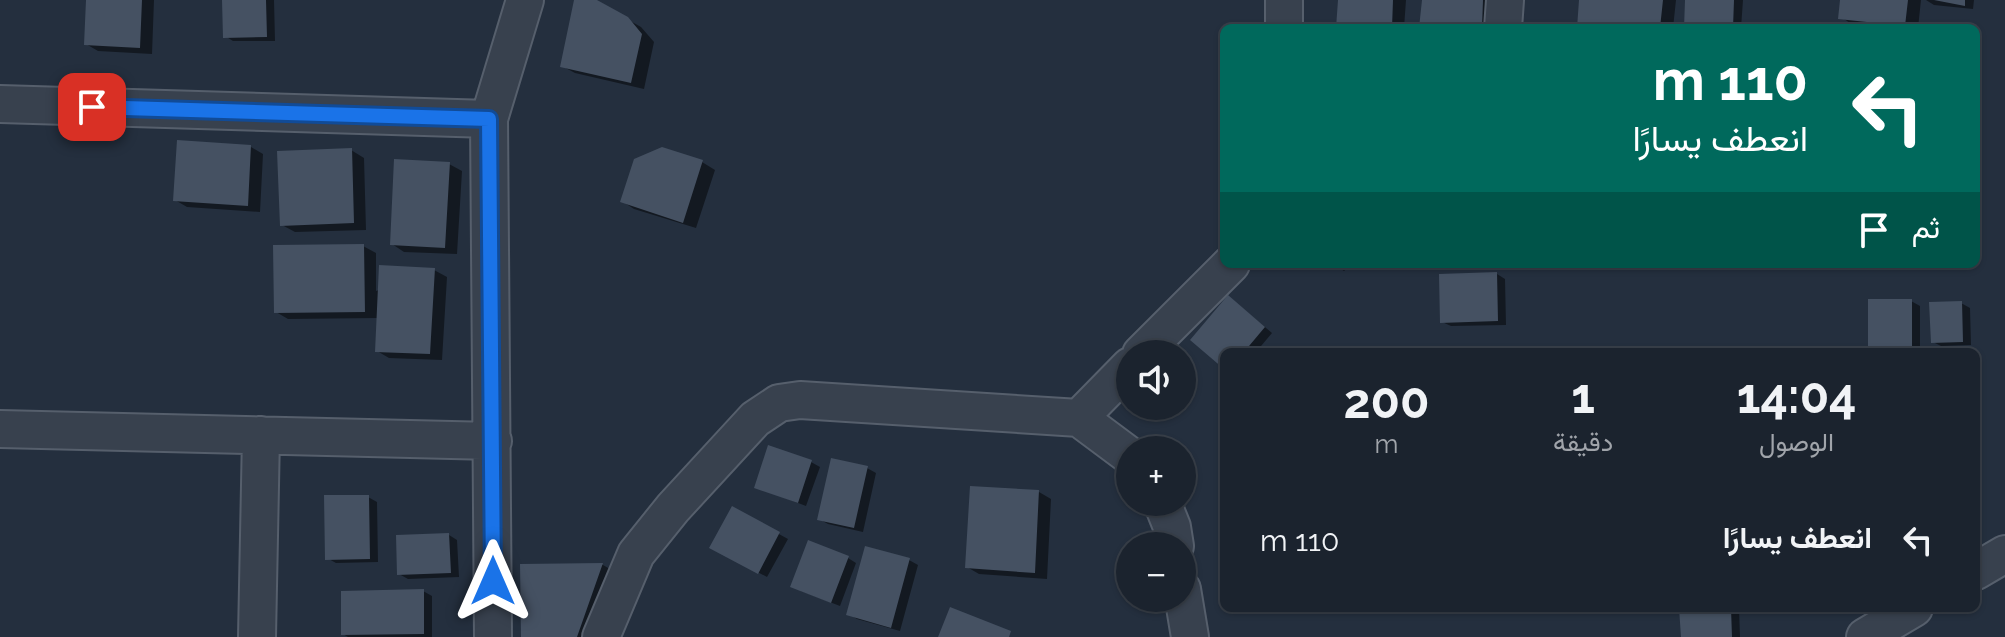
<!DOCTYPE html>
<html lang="ar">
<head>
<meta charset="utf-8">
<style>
  :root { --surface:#1b232e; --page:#282f3a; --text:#f1f3f6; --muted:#a0a4aa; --line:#39404a }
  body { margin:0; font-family:Raleway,Vazirmatn,sans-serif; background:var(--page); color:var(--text); direction:rtl; height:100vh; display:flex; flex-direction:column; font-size:30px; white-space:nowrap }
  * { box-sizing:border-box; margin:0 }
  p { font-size:26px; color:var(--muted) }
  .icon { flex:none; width:44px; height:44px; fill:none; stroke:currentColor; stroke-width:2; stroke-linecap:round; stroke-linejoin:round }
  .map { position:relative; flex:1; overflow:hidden; direction:ltr }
  .panel { position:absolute; left:1220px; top:348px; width:760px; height:264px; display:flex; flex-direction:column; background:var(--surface); border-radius:12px; box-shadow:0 2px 6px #0004,0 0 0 2px var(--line); direction:rtl }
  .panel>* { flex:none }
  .guide { position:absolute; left:1220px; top:24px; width:760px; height:244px; border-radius:12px; box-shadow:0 2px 6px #0004,0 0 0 2px var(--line); direction:rtl; background:#00695c; color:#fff; overflow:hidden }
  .controls { position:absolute; left:1116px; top:340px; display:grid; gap:16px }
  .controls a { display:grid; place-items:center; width:80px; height:80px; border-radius:50%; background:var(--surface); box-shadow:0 2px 6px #0004,0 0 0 2px var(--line); font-size:40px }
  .pin { position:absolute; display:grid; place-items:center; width:68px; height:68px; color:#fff; margin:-34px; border-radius:16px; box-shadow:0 4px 12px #0006 }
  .me { position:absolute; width:88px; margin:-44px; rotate:0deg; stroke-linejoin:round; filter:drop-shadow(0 0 6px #0008) }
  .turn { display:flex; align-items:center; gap:28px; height:168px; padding:0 40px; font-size:36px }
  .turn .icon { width:104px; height:104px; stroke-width:2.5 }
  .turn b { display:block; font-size:56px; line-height:68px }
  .then { display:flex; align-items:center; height:76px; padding:0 40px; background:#0003; gap:16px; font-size:30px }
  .eta { display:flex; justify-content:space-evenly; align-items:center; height:136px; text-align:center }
  .eta b { font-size:48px; font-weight:700; line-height:56px }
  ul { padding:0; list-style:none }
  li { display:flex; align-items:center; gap:24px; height:112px; padding:0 40px }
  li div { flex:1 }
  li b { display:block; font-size:30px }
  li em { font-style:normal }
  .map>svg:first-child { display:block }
  .shadow { fill:#0007 }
  .building { fill:#455162 }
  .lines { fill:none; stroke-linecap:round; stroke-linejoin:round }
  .minor-casing { stroke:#565f6c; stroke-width:40 }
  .minor { stroke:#38414e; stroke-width:36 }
  .route-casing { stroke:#114b97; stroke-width:20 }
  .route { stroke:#1a73e8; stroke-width:14 }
</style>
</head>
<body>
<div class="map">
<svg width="2005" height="637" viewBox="0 0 2005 637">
  <rect width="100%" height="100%" fill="#242f3e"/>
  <!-- shadow -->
  <path class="shadow" d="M 88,0 L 154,0 L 152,54 L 98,51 L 86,44 Z
    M 224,0 L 274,0 L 275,41 L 233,41 L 225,36 Z
    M 576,0 L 593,0 L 641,27 L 654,42 L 644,89 L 575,73 L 562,66 Z
    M 1340,0 L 1406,0 L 1404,28 L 1338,28 Z
    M 1424,0 L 1495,0 L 1494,28 L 1421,28 Z
    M 1581,0 L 1676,0 L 1673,28 L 1579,28 Z
    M 1687,0 L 1743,0 L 1741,28 L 1686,28 Z
    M 1842,0 L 1921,0 L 1918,28 L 1853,25 L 1841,17 Z
    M 1926,0 L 1974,0 L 1973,9 L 1934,5 Z
    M 251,147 L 263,154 L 260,212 L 187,207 L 175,200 Z
    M 351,150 L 364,158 L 366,230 L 295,232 L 282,225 Z
    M 702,162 L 715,170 L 696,228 L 634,209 L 622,201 Z
    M 449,164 L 462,171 L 457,254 L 404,252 L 392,244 Z
    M 363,246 L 376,253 L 376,291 L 434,270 L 447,277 L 442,360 L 389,358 L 377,351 L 378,318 L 288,319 L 276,312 Z
    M 1333,264 L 1351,264 L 1344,271 Z
    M 1497,274 L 1505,279 L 1506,325 L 1451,326 L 1442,322 Z
    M 1229,297 L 1272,333 L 1256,352 L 1224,352 L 1224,366 L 1193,340 Z
    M 1911,301 L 1920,306 L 1920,352 L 1878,352 L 1870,348 Z
    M 1961,303 L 1970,308 L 1971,345 L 1941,346 L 1933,342 Z
    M 811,462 L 820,467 L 806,506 L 756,487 Z
    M 867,468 L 876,473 L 863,532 L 828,524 L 819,519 Z
    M 1039,492 L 1051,499 L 1047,579 L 979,574 L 967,567 Z
    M 368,497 L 377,502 L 378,562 L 336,563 L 327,558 Z
    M 733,509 L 788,539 L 767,577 L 712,548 Z
    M 449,535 L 457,540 L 459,577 L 408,579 L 399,574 Z
    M 848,558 L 856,563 L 840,606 L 801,591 Z
    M 909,560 L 918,565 L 900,631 L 857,619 L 849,614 Z
    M 603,565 L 615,572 L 592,637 L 523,637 L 522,566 Z
    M 423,591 L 432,596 L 432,637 L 348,637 L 343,634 Z
    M 1681,608 L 1739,608 L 1740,637 L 1683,637 Z"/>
  <!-- building -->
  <path class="building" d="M 86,0 L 142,0 L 140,48 L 84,45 Z
    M 222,0 L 266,0 L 267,37 L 223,38 Z
    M 574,0 L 597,0 L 628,17 L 642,34 L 631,83 L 560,67 Z
    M 1338,0 L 1393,0 L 1392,28 L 1336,28 Z
    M 1422,0 L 1483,0 L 1482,28 L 1419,28 Z
    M 1579,0 L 1663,0 L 1660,28 L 1577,28 Z
    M 1685,0 L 1734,0 L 1733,28 L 1684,28 Z
    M 1840,0 L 1908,0 L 1905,26 L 1838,19 Z
    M 1934,0 L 1965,0 L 1965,6 Z
    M 177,140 L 251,145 L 248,206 L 173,201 Z
    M 662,147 L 703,160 L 683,223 L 620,202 L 634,159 Z
    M 352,148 L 354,223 L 280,226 L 277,151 Z
    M 394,159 L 450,162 L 445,248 L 390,245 Z
    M 364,244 L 365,312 L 274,313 L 273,245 Z
    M 379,265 L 435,268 L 430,354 L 375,352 Z
    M 1497,272 L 1498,321 L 1440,323 L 1439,274 Z
    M 1228,295 L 1265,327 L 1244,352 L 1224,352 L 1224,369 L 1190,340 Z
    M 1868,299 L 1912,299 L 1912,348 L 1868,349 Z
    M 1962,301 L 1963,342 L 1931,343 L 1929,302 Z
    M 768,445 L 812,460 L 798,503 L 754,488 Z
    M 831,458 L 868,466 L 854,528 L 817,520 Z
    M 970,486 L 1039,490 L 1035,573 L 965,568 Z
    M 324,495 L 369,495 L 370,559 L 325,560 Z
    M 732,506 L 780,532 L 758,574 L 709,548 Z
    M 449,533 L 451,573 L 397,575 L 396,535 Z
    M 808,540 L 849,556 L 831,603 L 790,587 Z
    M 865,546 L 910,558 L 891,628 L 846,615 Z
    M 603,563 L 577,637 L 521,637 L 520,564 Z
    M 424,589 L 424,634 L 341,635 L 341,591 Z
    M 950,607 L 1011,631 L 1009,637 L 938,637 Z
    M 1679,608 L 1731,608 L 1732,637 L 1681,637 Z"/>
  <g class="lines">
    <!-- minor casing -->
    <g class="minor-casing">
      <path id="minor" d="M 1284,0 L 1284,28
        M 1503,28 L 1505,0
        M 0,104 L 489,119
        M 1141,354 L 1231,264
        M 1079,418 L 1130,366
        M 0,429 L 493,441
        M 1162,502 L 1172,527 L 1175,546
        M 1976,571 L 2005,554
        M 1182,589 L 1190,637
        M 257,637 L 261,435
        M 493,637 L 489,119 L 525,0
        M 601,637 L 636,554 L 673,508 L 755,419 L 779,403 L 800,400 L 1079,418 L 1130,456
        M 1865,637 L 1914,608"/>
    </g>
    <!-- minor -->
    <use href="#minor" class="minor"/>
  </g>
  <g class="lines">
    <!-- route casing -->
    <g class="route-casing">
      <path id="route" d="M 92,107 L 489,119 L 493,581"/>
    </g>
    <!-- route -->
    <use href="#route" class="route"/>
  </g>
</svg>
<div class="controls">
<a><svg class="icon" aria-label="sound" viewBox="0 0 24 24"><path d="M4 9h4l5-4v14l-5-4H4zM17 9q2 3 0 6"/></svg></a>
<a>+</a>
<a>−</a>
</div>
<div class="pin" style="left:92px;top:107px;background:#d93025"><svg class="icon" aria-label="arrive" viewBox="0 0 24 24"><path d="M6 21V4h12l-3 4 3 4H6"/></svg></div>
<svg class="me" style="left:493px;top:581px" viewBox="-20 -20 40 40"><path d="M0-17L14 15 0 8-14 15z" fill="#1a73e8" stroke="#fff" stroke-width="4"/></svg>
<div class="guide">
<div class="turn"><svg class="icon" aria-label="left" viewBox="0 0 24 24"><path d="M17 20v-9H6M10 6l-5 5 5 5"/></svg><div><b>110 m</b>انعطف يسارًا</div></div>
<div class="then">ثم<svg class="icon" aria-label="arrive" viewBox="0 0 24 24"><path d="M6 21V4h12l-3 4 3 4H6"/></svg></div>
</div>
<section class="panel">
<div class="eta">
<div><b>14:04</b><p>الوصول</p></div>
<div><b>1</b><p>دقيقة</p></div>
<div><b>200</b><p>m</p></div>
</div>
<ul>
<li><svg class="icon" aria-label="left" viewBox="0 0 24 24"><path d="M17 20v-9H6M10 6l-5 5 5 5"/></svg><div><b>انعطف يسارًا</b></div><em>110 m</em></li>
</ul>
</section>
</div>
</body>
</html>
